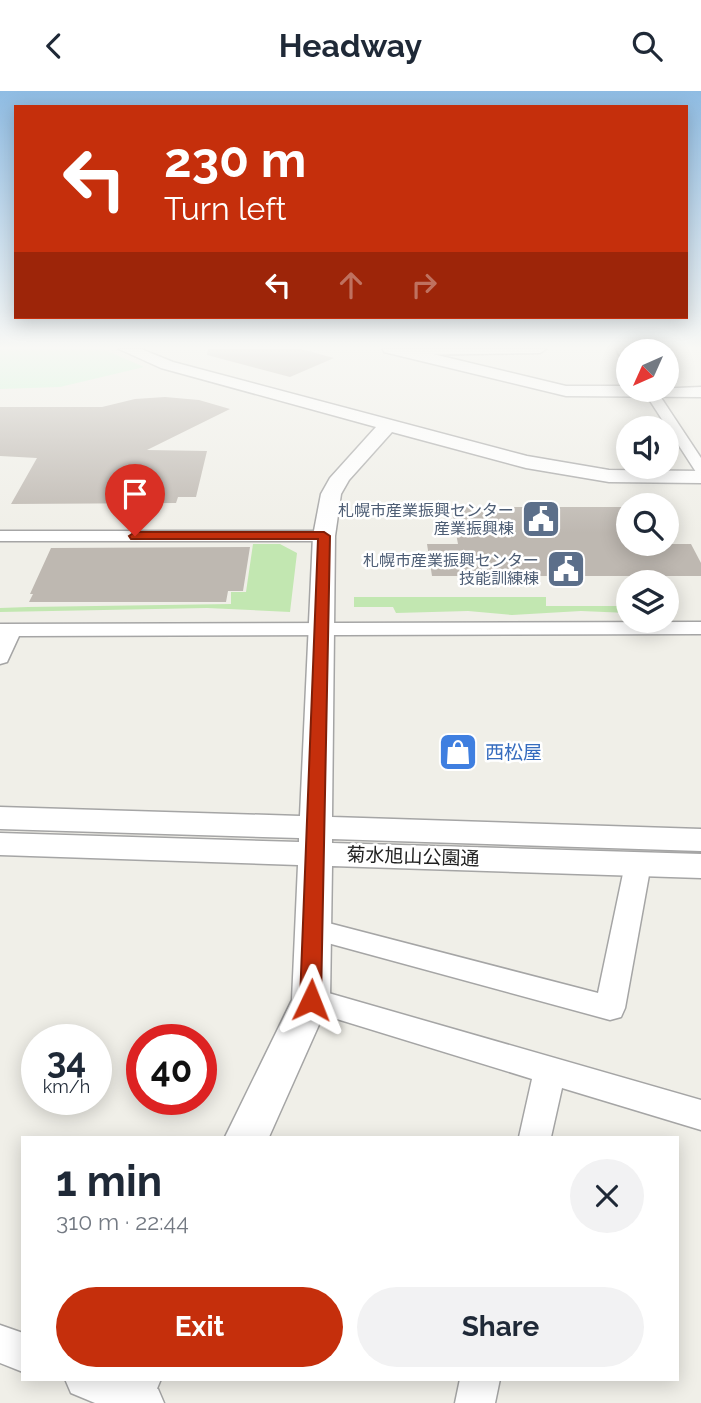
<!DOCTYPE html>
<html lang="en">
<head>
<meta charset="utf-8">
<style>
  :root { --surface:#fff; --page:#f2f2f3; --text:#1f2937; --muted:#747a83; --accent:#c52f0c }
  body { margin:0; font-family:Raleway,"Noto Sans JP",sans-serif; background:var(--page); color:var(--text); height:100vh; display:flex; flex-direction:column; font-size:26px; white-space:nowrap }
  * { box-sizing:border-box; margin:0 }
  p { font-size:23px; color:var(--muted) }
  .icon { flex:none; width:38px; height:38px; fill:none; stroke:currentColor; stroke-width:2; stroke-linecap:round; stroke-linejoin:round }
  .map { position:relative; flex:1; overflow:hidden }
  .drawer { position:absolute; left:21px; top:1045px; width:658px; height:245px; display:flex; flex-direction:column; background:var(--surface); border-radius:0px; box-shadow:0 4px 18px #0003 }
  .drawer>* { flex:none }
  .hud { position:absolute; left:14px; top:14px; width:674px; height:214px; border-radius:0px; box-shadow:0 4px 18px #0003; background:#c52f0c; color:#fff; overflow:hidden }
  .needle { width:46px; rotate:225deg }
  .controls { position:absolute; left:616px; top:248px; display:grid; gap:14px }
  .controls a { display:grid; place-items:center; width:63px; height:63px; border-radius:50%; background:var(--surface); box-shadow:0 4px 18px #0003; font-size:35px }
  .speed { position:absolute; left:21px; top:933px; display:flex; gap:14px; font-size:35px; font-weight:700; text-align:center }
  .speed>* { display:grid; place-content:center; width:91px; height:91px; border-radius:50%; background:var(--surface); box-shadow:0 4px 18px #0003; line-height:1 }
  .speed small { font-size:18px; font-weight:400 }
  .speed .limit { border:10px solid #d22; background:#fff; color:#111 }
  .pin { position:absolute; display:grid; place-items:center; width:60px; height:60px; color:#fff; margin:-72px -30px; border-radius:50% 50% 50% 0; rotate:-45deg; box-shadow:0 0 7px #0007 }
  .pin .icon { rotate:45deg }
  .me { position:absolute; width:77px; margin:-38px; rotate:2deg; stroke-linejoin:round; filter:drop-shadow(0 0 5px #0008) }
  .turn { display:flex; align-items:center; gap:24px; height:147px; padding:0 35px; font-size:32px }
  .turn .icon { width:91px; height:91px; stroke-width:2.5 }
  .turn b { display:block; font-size:49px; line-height:60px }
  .lanes { display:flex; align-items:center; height:66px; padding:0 35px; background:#0003; justify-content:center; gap:35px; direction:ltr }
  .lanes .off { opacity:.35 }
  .round { display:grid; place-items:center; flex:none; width:74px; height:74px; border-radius:37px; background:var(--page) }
  .summary { display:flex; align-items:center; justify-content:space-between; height:119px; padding:0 35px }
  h1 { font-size:42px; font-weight:700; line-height:52px }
  .button { display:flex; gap:14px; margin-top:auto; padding:14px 35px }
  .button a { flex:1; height:80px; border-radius:42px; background:var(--accent); color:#fff; font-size:28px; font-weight:700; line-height:80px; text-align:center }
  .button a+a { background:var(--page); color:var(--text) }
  header { display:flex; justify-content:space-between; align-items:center; height:91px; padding:0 35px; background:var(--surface); font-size:32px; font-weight:700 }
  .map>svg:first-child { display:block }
  .grass { fill:#c2e7b1 }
  .park { fill:#c9f7d5 }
  .building { fill:#beb8b1 }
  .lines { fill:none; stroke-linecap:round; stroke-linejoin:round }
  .minor-casing { stroke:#a5a5a5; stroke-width:3 }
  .tertiary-casing { stroke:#a5a5a5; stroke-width:3 }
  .minor { fill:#fff; fill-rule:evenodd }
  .tertiary { fill:#fff; fill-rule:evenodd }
  .route { fill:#c52f0c; stroke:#801f08; stroke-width:2 }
  .labels { text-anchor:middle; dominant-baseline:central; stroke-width:5; stroke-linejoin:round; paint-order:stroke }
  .far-service-label { font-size:16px; fill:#4e5e75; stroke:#fff; text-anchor:end }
  .shop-label { font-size:19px; fill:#366cbe; stroke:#fff; text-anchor:start }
  .street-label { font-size:19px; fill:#212121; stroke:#fff }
</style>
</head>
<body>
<header><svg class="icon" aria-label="back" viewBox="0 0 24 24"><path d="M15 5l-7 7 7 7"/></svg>Headway<svg class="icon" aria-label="search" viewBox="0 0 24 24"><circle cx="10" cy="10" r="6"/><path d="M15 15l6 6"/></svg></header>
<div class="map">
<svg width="701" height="1312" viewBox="0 0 701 1312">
  <rect width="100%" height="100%" fill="#f0efe8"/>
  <!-- grass -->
  <path class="grass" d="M 253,453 L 280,453 L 297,462 L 290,521 L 207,517 L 0,521 L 0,517 L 28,516 L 231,513 L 231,501 L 246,501 Z
    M 354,506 L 546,506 L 546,515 L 628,515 L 628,522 L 581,520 L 512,524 L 468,520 L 396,522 L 393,516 L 354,516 Z"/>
  <!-- park -->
  <path class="park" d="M 0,258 L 103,258 L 144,276 L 60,296 L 0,298 Z"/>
  <!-- building -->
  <path class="building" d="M 208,258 L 301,258 L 334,267 L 290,286 L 207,264 Z
    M 165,306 L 199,309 L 230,318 L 147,359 L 207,360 L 196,406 L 178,406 L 176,412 L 11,413 L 37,367 L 0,365 L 0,316 L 102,316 L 135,308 Z
    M 451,416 L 628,416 L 628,453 L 691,453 L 701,472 L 701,485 L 527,485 L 529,490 L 482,490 L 481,485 L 432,485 L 427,453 L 458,453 Z
    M 250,456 L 243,500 L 228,500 L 226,511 L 29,511 L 33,503 L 30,503 L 51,457 Z"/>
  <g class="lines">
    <!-- minor casing -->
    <g class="minor-casing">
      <path id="minor" d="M 394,258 L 546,258 L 540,262 L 399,264 L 395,263 Z
        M 616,258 L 628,258 L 628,273 L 624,272 Z
        M 643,299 L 656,299 L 701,367 L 701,383 L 696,381 Z
        M 0,440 L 324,440 L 333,445 L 324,450 L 0,450 Z
        M 701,531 L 701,543 L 19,545 L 7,571 L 0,573 L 0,533 Z
        M 638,764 L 647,767 L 651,773 L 625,917 L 621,926 L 610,929 L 313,848 L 303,845 L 299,838 L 303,831 L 313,828 L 598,902 L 625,773 L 629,767 Z
        M 311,897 L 701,1009 L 701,1039 L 562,997 L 551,1046 L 519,1046 L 532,988 L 301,917 L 296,909 L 301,901 Z
        M 0,1234 L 23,1242 L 23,1281 L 0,1272 Z
        M 65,1288 L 135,1288 L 158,1298 L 164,1312 L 95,1312 L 71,1302 Z
        M 460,1288 L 500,1288 L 495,1312 L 455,1312 Z"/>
    </g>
    <!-- tertiary casing -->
    <g class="tertiary-casing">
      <path id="tertiary" d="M 119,258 L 141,258 L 173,271 L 527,365 L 609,379 L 701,380 L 701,392 L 609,391 L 526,377 L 392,341 L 349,389 L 341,403 L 335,445 L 332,726 L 701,738 L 701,760 L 332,748 L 332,752 L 701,763 L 701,787 L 332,775 L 330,909 L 269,1046 L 225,1046 L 292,909 L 298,774 L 0,764 L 0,742 L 299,751 L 299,747 L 0,738 L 0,716 L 300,725 L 313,445 L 321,403 L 330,387 L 376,336 L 161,277 Z
        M 383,258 L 412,258 L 566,295 L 628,295 L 628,299 L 701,296 L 701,306 L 566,305 L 384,261 Z
        M 108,1288 L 161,1288 L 151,1312 L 97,1312 Z"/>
    </g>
    <!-- minor -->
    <use href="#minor" class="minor"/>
    <!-- tertiary -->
    <use href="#tertiary" class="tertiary"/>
  </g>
  <!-- sky -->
  <linearGradient id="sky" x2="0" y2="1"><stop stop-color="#8fbce3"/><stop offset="0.58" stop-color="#f8f8f5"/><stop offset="1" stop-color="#f8f8f5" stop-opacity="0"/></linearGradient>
  <rect width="701" height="442" fill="url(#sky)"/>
  <!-- route -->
  <path class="route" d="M 135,441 L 324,441 L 330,445 L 321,909 L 318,915 L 311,918 L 303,915 L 300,909 L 318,448 L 131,448 L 129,445 Z"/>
  <!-- icons -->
  <defs>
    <g id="civic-square" transform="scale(2.0125)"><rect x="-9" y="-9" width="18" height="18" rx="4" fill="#5c6f8a" stroke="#fff"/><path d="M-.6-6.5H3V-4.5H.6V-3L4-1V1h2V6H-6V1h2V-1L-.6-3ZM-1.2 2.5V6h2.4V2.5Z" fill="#fff"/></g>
    <g id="shop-square" transform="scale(2.0125)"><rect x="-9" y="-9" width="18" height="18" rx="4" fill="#3f7fe0" stroke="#fff"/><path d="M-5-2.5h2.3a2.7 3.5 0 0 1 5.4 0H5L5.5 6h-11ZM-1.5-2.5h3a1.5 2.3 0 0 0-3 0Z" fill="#fff"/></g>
  </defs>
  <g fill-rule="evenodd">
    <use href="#civic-square" x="541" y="428"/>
    <use href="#civic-square" x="566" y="478"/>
    <use href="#shop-square" x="458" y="661"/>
  </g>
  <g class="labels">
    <!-- far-service labels -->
    <g class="far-service-label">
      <text x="514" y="419">札幌市産業振興センター<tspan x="514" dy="18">産業振興棟</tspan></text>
      <text x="539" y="469">札幌市産業振興センター<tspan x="539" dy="18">技能訓練棟</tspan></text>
    </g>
    <!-- shop labels -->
    <g class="shop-label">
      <text x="485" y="661">西松屋</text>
    </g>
    <!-- street labels -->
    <g class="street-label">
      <text transform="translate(413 765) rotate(2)">菊水旭山公園通</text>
    </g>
  </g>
</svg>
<div class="controls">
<a><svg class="needle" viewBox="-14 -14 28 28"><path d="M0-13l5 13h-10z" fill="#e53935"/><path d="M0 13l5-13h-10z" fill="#747a83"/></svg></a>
<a><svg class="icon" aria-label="sound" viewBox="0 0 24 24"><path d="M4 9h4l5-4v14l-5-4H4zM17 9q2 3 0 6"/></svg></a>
<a><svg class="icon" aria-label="search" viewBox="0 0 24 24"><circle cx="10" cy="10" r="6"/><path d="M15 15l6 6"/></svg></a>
<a><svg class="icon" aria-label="layers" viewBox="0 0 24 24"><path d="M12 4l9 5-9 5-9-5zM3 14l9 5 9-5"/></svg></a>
</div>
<div class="speed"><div>34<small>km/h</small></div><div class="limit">40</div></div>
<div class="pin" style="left:135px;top:445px;background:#d93025"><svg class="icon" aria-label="arrive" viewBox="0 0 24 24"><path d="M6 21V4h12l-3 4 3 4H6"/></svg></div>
<svg class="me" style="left:311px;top:909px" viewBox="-20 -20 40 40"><path d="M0-17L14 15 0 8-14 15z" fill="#c52f0c" stroke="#fff" stroke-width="4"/></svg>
<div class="hud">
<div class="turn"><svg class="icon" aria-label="left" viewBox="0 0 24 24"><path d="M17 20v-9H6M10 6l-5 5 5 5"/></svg><div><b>230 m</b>Turn left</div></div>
<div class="lanes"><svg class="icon" aria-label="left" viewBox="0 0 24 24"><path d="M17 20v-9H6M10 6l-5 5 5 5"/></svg><svg class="icon off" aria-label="ahead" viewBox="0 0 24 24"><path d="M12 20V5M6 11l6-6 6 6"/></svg><svg class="icon off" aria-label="right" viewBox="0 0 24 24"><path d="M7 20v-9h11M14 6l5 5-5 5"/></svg></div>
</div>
<section class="drawer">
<div class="summary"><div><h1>1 min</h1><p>310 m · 22:44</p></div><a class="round"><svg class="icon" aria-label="close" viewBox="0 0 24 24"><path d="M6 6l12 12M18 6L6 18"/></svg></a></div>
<div class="button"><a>Exit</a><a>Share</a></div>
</section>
</div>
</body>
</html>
